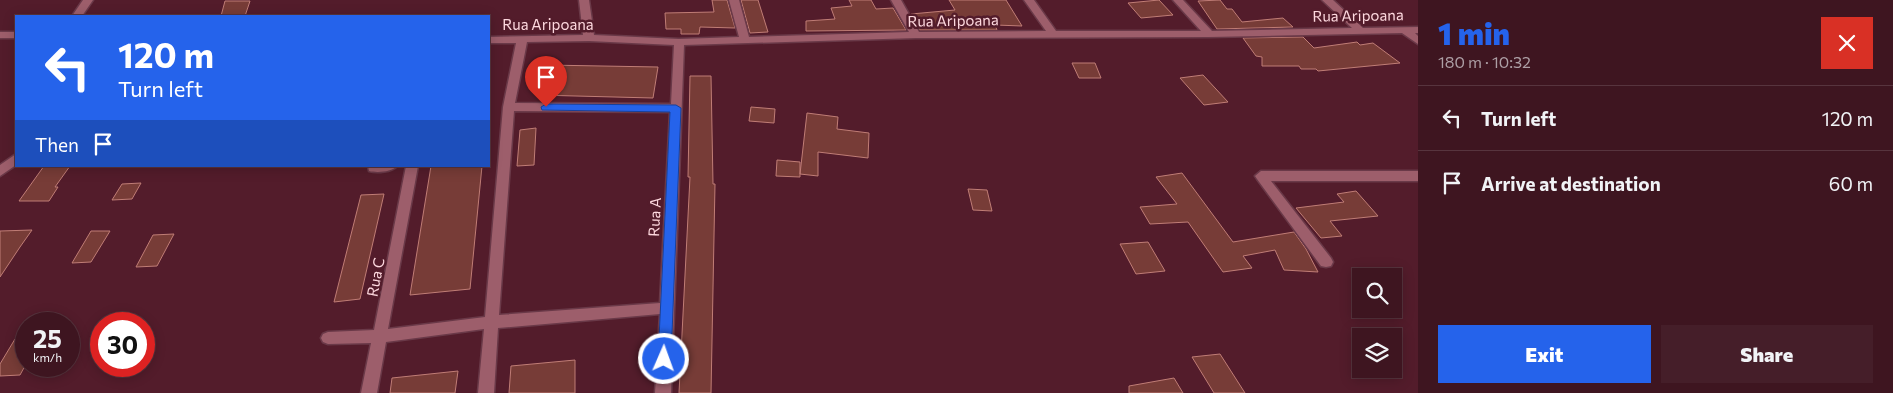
<!DOCTYPE html>
<html lang="en">
<head>
<meta charset="utf-8">
<style>
  :root { --surface:#3e1520; --page:#451e29; --text:#f1f3f6; --muted:#ad9fa5; --line:#57343e; --accent:#2563eb }
  body { margin:0; font-family:Commissioner,sans-serif; background:var(--page); color:var(--text); height:100vh; display:flex; flex-direction:column; font-size:19px; white-space:nowrap }
  * { box-sizing:border-box; margin:0 }
  p { font-size:16px; color:var(--muted) }
  .icon { flex:none; width:28px; height:28px; fill:none; stroke:currentColor; stroke-width:2; stroke-linecap:round; stroke-linejoin:round }
  .map { position:relative; flex:1; overflow:hidden }
  .panel { display:flex; flex-direction:column; background:var(--surface); width:475px }
  .panel>* { flex:none }
  .guide { position:absolute; left:15px; top:15px; width:475px; height:152px; border-radius:0px; box-shadow:0 2px 12px #0003,0 0 0 1px var(--line); background:#2563eb; color:#fff; overflow:hidden }
  .buttons { position:absolute; left:1352px; top:268px; display:grid; gap:10px }
  .buttons a { display:grid; place-items:center; width:50px; height:50px; border-radius:0px; background:var(--surface); box-shadow:0 2px 12px #0003,0 0 0 1px var(--line); font-size:25px }
  .speed { position:absolute; left:15px; top:312px; display:flex; gap:10px; font-size:25px; font-weight:700; text-align:center }
  .speed>* { display:grid; place-content:center; width:65px; height:65px; border-radius:50%; background:var(--surface); box-shadow:0 2px 12px #0003,0 0 0 1px var(--line); line-height:1 }
  .speed small { font-size:12px; font-weight:400 }
  .speed .limit { border:8px solid #d22; background:#fff; color:#111 }
  .pin { position:absolute; display:grid; place-items:center; width:42px; height:42px; color:#fff; margin:-51px -21px; border-radius:50% 50% 50% 0; rotate:-45deg; box-shadow:0 0 5px #0007 }
  .pin .icon { rotate:45deg }
  .me { position:absolute; width:55px; margin:-28px; rotate:2deg; stroke-linejoin:round; filter:drop-shadow(0 0 4px #0008) }
  .turn { display:flex; align-items:center; gap:18px; height:105px; padding:0 20px; font-size:22px }
  .turn .icon { width:65px; height:65px; stroke-width:2.5 }
  .turn b { display:block; font-size:35px; line-height:42px }
  .then { display:flex; align-items:center; height:48px; padding:0 20px; background:#0003; gap:10px; font-size:19px }
  .round { display:grid; place-items:center; flex:none; width:52px; height:52px; border-radius:0px; background:var(--page) }
  .head { display:flex; align-items:center; justify-content:space-between; height:85px; padding:0 20px }
  h1 { font-size:30px; font-weight:800; line-height:38px; color:var(--accent) }
  .cta { display:flex; gap:10px; margin-top:auto; padding:10px 20px }
  .cta a { flex:1; height:58px; border-radius:0px; background:var(--accent); color:#fff; font-size:20px; font-weight:800; line-height:58px; text-align:center }
  .cta a+a { background:var(--page); color:var(--text) }
  ul { padding:0; list-style:none }
  li { display:flex; align-items:center; gap:15px; height:65px; padding:0 20px; border-top:1px solid var(--line) }
  li div { flex:1 }
  li b { display:block; font-size:19px }
  li em { font-style:normal }
  main { display:flex; flex:1; min-height:0 }
  .map>svg:first-child { display:block }
  .building { fill:#773c37; stroke:#c07d76 }
  .lines { fill:none; stroke-linecap:round; stroke-linejoin:round }
  .minor-casing { stroke:#6a3948; stroke-width:3 }
  .minor { fill:#9d5e6b; fill-rule:evenodd }
  .route { fill:#2563eb; stroke:#184099 }
  .labels { text-anchor:middle; dominant-baseline:central; stroke-width:5; stroke-linejoin:round; paint-order:stroke }
  .street-label { font-size:15px; fill:#fed9df; stroke:#531c2b }
</style>
</head>
<body>
<main>
<div class="map">
<svg width="1418" height="393" viewBox="0 0 1418 393">
  <rect width="100%" height="100%" fill="#531c2b"/>
  <!-- building -->
  <path class="building" d="M 712,0 L 727,0 L 735,28 L 700,27 L 699,34 L 681,34 L 681,29 L 666,29 L 665,13 L 714,12 Z
    M 741,0 L 758,0 L 768,32 L 750,33 Z
    M 849,0 L 871,0 L 876,9 L 893,8 L 906,30 L 806,31 L 806,21 L 835,19 L 831,8 L 852,6 Z
    M 949,0 L 1006,0 L 1022,26 L 995,25 L 997,30 L 920,30 L 911,14 L 955,10 Z
    M 1159,0 L 1173,15 L 1141,18 L 1128,3 Z
    M 1220,0 L 1227,9 L 1232,9 L 1242,22 L 1283,18 L 1293,27 L 1217,29 L 1198,1 Z
    M 225,1 L 250,1 L 245,16 L 221,16 Z
    M 1303,37 L 1314,48 L 1357,42 L 1360,45 L 1373,43 L 1400,63 L 1318,71 L 1316,69 L 1301,69 L 1299,66 L 1262,66 L 1262,57 L 1256,56 L 1243,38 Z
    M 1072,63 L 1095,63 L 1101,78 L 1079,78 Z
    M 546,65 L 658,67 L 653,98 L 537,95 Z
    M 1203,75 L 1228,102 L 1204,105 L 1180,78 Z
    M 690,76 L 711,76 L 713,184 L 715,184 L 711,393 L 679,393 L 690,177 L 688,177 Z
    M 751,107 L 775,109 L 774,123 L 749,121 Z
    M 807,113 L 838,117 L 837,129 L 869,133 L 868,158 L 818,152 L 818,176 L 800,174 Z
    M 536,128 L 534,165 L 517,166 L 520,130 Z
    M 777,160 L 800,162 L 800,177 L 776,176 Z
    M 44,166 L 70,166 L 55,187 L 58,187 L 49,201 L 19,201 Z
    M 431,166 L 482,166 L 470,289 L 410,295 Z
    M 1182,173 L 1233,242 L 1294,232 L 1306,249 L 1318,272 L 1284,270 L 1275,250 L 1243,256 L 1252,268 L 1223,272 L 1188,222 L 1150,224 L 1140,207 L 1177,204 L 1156,177 Z
    M 141,183 L 132,199 L 112,200 L 122,184 Z
    M 968,189 L 987,190 L 992,211 L 973,210 Z
    M 1356,191 L 1378,216 L 1330,221 L 1342,236 L 1321,238 L 1296,208 L 1344,202 L 1337,194 Z
    M 384,194 L 360,299 L 334,302 L 361,195 Z
    M 32,230 L 20,247 L 0,277 L 0,231 Z
    M 91,231 L 110,231 L 91,262 L 72,263 Z
    M 174,234 L 157,266 L 136,267 L 153,235 Z
    M 1148,242 L 1165,271 L 1136,274 L 1120,244 Z
    M 15,339 L 26,339 L 26,364 L 20,375 L 0,376 L 0,364 Z
    M 1220,354 L 1245,393 L 1214,393 L 1192,357 Z
    M 575,360 L 575,393 L 509,393 L 511,366 Z
    M 458,371 L 455,393 L 390,393 L 392,378 Z
    M 1174,378 L 1183,393 L 1129,393 L 1129,386 Z"/>
  <g class="lines">
    <!-- minor casing -->
    <g class="minor-casing">
      <path id="minor" d="M 83,0 L 93,0 L 82,16 L 72,16 Z
        M 579,0 L 589,0 L 594,35 L 679,39 L 739,37 L 729,0 L 739,0 L 749,37 L 909,32 L 891,0 L 901,0 L 919,32 L 1046,31 L 1024,0 L 1034,0 L 1056,31 L 1201,31 L 1173,0 L 1183,0 L 1212,31 L 1352,28 L 1322,0 L 1333,0 L 1363,28 L 1418,27 L 1418,33 L 1415,33 L 1418,36 L 1418,44 L 1402,33 L 1209,37 L 916,38 L 684,45 L 671,393 L 655,393 L 660,314 L 498,328 L 494,393 L 478,393 L 484,329 L 386,342 L 377,393 L 361,393 L 371,343 L 328,344 L 323,342 L 321,338 L 323,334 L 328,332 L 374,330 L 406,166 L 418,166 L 388,329 L 485,317 L 503,107 L 516,43 L 489,43 L 489,37 L 583,35 ZM 589,41 L 674,45 L 671,104 L 515,103 L 527,42 ZM 514,111 L 670,112 L 660,303 L 499,315 Z
        M 0,32 L 16,32 L 16,38 L 0,38 Z
        M 16,154 L 16,165 L 0,176 L 0,165 Z
        M 368,166 L 397,166 C 392,172 377,173 369,171 Z
        M 1261,171 L 1418,171 L 1418,181 L 1271,181 L 1331,258 L 1333,262 L 1331,266 L 1326,267 L 1321,266 L 1257,179 L 1255,176 Z"/>
    </g>
    <!-- minor -->
    <use href="#minor" class="minor"/>
  </g>
  <!-- route -->
  <path class="route" d="M 546,104 L 676,105 L 681,108 L 671,359 L 669,363 L 664,365 L 660,363 L 658,359 L 670,112 L 542,110 L 541,107 Z"/>
  <g class="labels">
    <!-- street labels -->
    <g class="street-label">
      <text transform="translate(1358 15) rotate(-1)">Rua Aripoana</text>
      <text transform="translate(953 20) rotate(-1)">Rua Aripoana</text>
      <text x="548" y="24">Rua Aripoana</text>
      <text transform="translate(654 217) rotate(-87)">Rua A</text>
      <text transform="translate(375 277) rotate(-79)">Rua C</text>
    </g>
  </g>
</svg>
<div class="buttons">
<a><svg class="icon" aria-label="search" viewBox="0 0 24 24"><circle cx="10" cy="10" r="6"/><path d="M15 15l6 6"/></svg></a>
<a><svg class="icon" aria-label="layers" viewBox="0 0 24 24"><path d="M12 4l9 5-9 5-9-5zM3 14l9 5 9-5"/></svg></a>
</div>
<div class="speed"><div>25<small>km/h</small></div><div class="limit">30</div></div>
<div class="pin" style="left:546px;top:107px;background:#d93025"><svg class="icon" aria-label="arrive" viewBox="0 0 24 24"><path d="M6 21V4h12l-3 4 3 4H6"/></svg></div>
<svg class="me" style="left:664px;top:359px" viewBox="-20 -20 40 40"><circle r="17" fill="#2563eb" stroke="#fff" stroke-width="3"/><path d="M0-11L8 9 0 5-8 9z" fill="#fff"/></svg>
<div class="guide">
<div class="turn"><svg class="icon" aria-label="left" viewBox="0 0 24 24"><path d="M17 20v-9H6M10 6l-5 5 5 5"/></svg><div><b>120 m</b>Turn left</div></div>
<div class="then">Then<svg class="icon" aria-label="arrive" viewBox="0 0 24 24"><path d="M6 21V4h12l-3 4 3 4H6"/></svg></div>
</div>
</div>
<section class="panel">
<div class="head"><div><h1>1 min</h1><p>180 m · 10:32</p></div><a class="round" style="background:#d93025;color:#fff"><svg class="icon" aria-label="close" viewBox="0 0 24 24"><path d="M6 6l12 12M18 6L6 18"/></svg></a></div>
<ul>
<li><svg class="icon" aria-label="left" viewBox="0 0 24 24"><path d="M17 20v-9H6M10 6l-5 5 5 5"/></svg><div><b>Turn left</b></div><em>120 m</em></li>
<li><svg class="icon" aria-label="arrive" viewBox="0 0 24 24"><path d="M6 21V4h12l-3 4 3 4H6"/></svg><div><b>Arrive at destination</b></div><em>60 m</em></li>
</ul>
<div class="cta"><a>Exit</a><a>Share</a></div>
</section>
</main>
</body>
</html>
